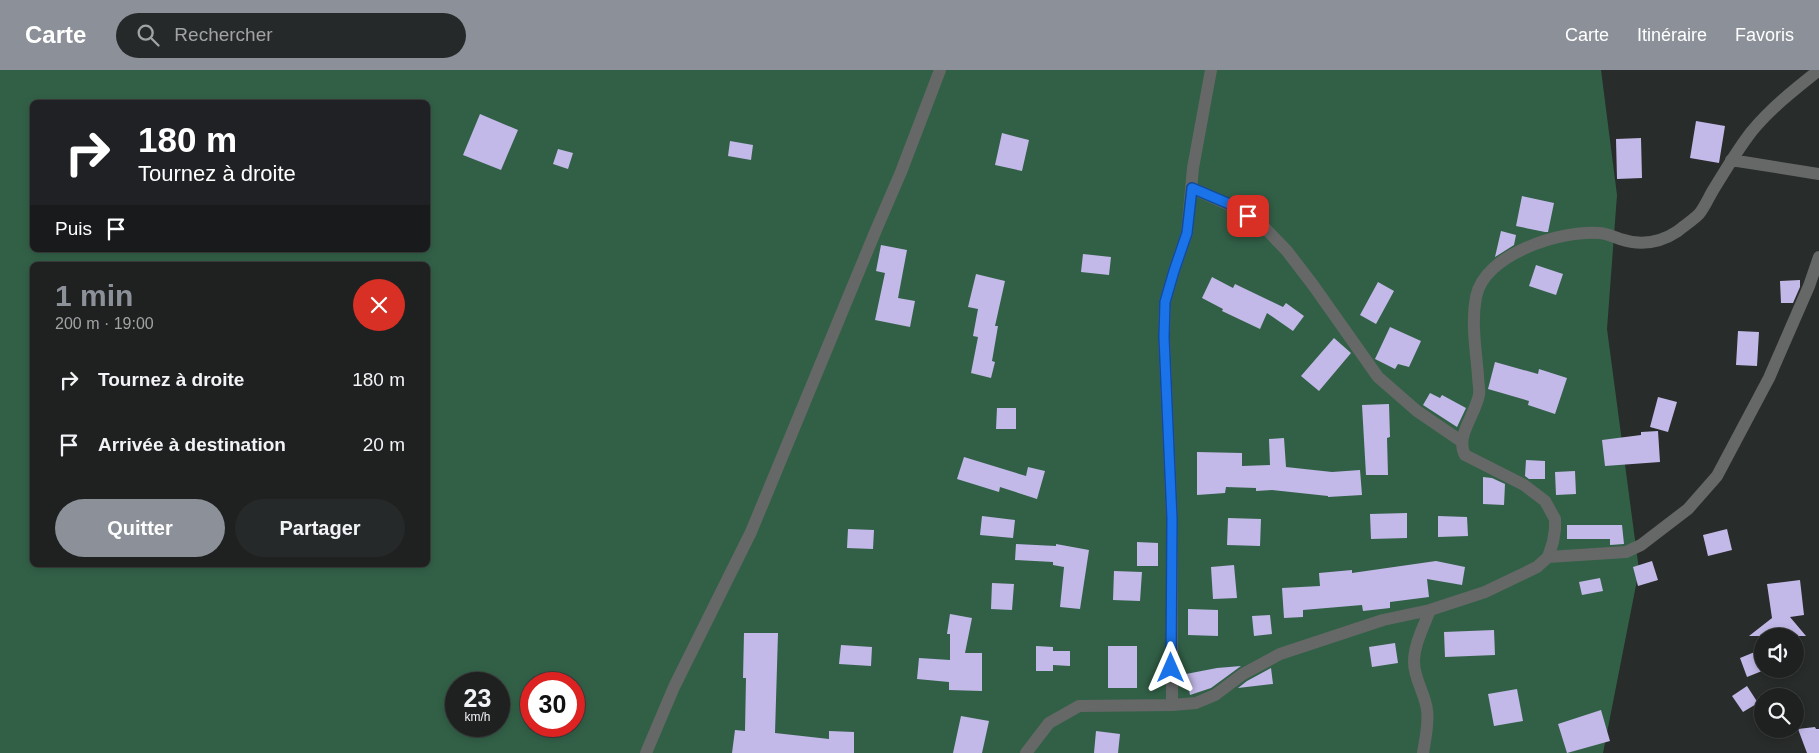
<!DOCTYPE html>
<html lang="fr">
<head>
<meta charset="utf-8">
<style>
  :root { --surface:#1e2120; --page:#262929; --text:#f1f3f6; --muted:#a1a3a5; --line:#3c3e3e; --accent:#8c9099 }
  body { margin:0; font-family:Arial,sans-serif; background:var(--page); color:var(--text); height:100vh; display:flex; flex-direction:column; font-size:19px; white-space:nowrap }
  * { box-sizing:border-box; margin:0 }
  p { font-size:16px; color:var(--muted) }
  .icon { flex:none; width:28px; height:28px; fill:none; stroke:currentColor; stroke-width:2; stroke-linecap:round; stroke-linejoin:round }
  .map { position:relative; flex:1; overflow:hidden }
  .sheet { position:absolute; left:30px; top:192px; width:400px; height:305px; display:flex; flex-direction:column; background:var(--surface); border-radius:8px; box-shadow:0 2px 8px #0003,0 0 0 1px var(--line) }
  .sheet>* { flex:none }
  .top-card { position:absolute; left:30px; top:30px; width:400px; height:152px; border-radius:8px; box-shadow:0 2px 8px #0003,0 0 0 1px var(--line); background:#202124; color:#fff; overflow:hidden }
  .buttons { position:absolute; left:1754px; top:558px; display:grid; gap:10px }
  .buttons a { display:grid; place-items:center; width:50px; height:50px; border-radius:50%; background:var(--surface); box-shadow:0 2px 8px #0003,0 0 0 1px var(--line); font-size:25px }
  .speed { position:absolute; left:445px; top:602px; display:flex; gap:10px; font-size:25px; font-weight:700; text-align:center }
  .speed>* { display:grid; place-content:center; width:65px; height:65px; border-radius:50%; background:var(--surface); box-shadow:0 2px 8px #0003,0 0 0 1px var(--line); line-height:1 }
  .speed small { font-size:12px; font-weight:400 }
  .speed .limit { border:8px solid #d22; background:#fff; color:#111 }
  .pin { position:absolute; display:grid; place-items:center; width:42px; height:42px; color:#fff; margin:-21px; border-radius:10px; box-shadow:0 2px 8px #0006 }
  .me { position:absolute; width:55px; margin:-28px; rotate:0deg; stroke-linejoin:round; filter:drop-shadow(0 0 4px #0008) }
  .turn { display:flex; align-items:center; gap:18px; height:105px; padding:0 25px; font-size:22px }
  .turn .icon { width:65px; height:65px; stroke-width:2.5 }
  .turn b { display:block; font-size:35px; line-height:42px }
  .then { display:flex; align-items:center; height:48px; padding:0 25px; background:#0003; gap:10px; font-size:19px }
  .round { display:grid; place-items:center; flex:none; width:52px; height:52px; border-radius:26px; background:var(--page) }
  .headline { display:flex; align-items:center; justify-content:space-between; height:85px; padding:0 25px }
  h1 { font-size:30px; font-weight:600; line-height:38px; color:var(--accent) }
  .action { display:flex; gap:10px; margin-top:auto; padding:10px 25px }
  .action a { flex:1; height:58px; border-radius:30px; background:var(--accent); color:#fff; font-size:20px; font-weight:600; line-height:58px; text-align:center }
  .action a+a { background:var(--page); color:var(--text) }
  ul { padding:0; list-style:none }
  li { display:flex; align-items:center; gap:15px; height:65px; padding:0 25px }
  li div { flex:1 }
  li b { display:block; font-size:19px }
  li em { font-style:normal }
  header { display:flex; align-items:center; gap:30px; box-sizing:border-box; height:70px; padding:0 25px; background:var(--accent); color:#fff }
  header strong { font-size:24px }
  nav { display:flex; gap:28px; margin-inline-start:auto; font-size:18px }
  .search { width:350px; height:45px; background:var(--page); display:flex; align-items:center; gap:12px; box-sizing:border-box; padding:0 18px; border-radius:28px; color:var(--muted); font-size:19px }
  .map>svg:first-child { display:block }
  .forest { fill:#326047; fill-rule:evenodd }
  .building { fill:#c2b9e8 }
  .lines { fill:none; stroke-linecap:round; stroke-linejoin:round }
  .street { stroke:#666867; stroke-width:12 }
  .route-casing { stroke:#114b97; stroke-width:12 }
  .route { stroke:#1a73e8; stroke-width:9 }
</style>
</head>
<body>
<header>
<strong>Carte</strong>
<div class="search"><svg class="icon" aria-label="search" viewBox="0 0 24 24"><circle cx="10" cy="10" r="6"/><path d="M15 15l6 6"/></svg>Rechercher</div>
<nav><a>Carte</a><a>Itinéraire</a><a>Favoris</a></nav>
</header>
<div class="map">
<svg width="1819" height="683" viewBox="0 0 1819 683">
  <rect width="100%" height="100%" fill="#282c2a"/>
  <!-- forest -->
  <path class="forest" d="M 0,0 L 1601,0 L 1617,125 L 1607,259 L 1639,500 L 1603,683 L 0,683 ZM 32,32 L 428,32 L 428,180 L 32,180 ZM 32,195 L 428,195 L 428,495 L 32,495 ZM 456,614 L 499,614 L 499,656 L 456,656 ZM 531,614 L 574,614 L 574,656 L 531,656 Z"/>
  <!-- building -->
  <path class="building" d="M 480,44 L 518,60 L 501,100 L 463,85 Z
    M 1696,51 L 1725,56 L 1719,93 L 1690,88 Z
    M 1002,63 L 1029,70 L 1022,101 L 995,95 Z
    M 1641,68 L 1642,108 L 1617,109 L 1616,69 Z
    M 730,71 L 753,75 L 751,90 L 728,86 Z
    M 558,79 L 573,83 L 568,99 L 553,94 Z
    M 1522,126 L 1554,133 L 1548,162 L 1545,162 L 1516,156 Z
    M 1501,161 L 1516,165 L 1514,175 L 1495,187 Z
    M 881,175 L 907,180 L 898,228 L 915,231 L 910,257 L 875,250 L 885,203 L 876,201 Z
    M 1083,184 L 1111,187 L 1109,205 L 1081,202 Z
    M 1536,195 L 1563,204 L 1556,225 L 1529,216 Z
    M 976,204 L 1005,211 L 995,256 L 998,256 L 992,291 L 995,292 L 991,308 L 971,303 L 978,267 L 973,266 L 978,239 L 968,237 Z
    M 1212,207 L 1233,218 L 1235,214 L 1283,237 L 1286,233 L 1304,246 L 1293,261 L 1267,243 L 1260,259 L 1222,241 L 1223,239 L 1202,228 Z
    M 1800,210 L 1800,217 L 1793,233 L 1781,233 L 1780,211 Z
    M 1378,212 L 1394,221 L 1376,254 L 1360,245 Z
    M 1390,257 L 1421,271 L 1409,297 L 1398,294 L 1395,299 L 1375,289 Z
    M 1738,261 L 1759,262 L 1757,296 L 1736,295 Z
    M 1334,268 L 1351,283 L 1319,321 L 1301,306 Z
    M 1495,292 L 1538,304 L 1539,299 L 1567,308 L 1555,344 L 1528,335 L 1529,331 L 1488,319 Z
    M 1430,323 L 1440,328 L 1442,325 L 1466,338 L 1457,357 L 1423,335 Z
    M 1658,327 L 1677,332 L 1668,362 L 1650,357 Z
    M 1389,334 L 1390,367 L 1387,368 L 1388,405 L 1366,405 L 1362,335 Z
    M 997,338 L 1016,338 L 1016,359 L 996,359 Z
    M 1658,361 L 1660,392 L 1605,396 L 1602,370 L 1641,365 L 1641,362 Z
    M 1284,368 L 1286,397 L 1332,402 L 1360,400 L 1362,425 L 1328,427 L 1328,426 L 1272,420 L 1256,421 L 1256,418 L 1226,417 L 1225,423 L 1197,425 L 1197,382 L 1242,383 L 1242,396 L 1270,395 L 1269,369 Z
    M 964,387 L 1026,406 L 1028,397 L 1045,401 L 1037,429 L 1000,417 L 999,422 L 957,409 Z
    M 1526,390 L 1545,391 L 1545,409 L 1529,409 L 1525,406 Z
    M 1575,401 L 1576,424 L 1556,425 L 1555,402 Z
    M 1483,407 L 1492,408 L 1505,414 L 1504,435 L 1483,434 Z
    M 1407,443 L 1407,468 L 1371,469 L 1370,444 Z
    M 982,446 L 1015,450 L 1013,468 L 980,465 Z
    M 1438,446 L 1467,447 L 1468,466 L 1438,467 Z
    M 1228,448 L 1261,449 L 1260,476 L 1227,475 Z
    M 1567,455 L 1622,455 L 1624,474 L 1610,475 L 1610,469 L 1567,469 Z
    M 848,459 L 874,460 L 873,479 L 847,478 Z
    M 1727,459 L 1732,480 L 1708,486 L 1703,465 Z
    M 1137,472 L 1158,473 L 1158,496 L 1137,496 Z
    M 1016,474 L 1056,476 L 1056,474 L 1089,480 L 1080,539 L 1060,537 L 1064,497 L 1053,495 L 1053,492 L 1015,490 Z
    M 1436,491 L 1465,497 L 1462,515 L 1427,509 L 1429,527 L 1390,532 L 1390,538 L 1363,541 L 1362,535 L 1303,540 L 1303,547 L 1284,548 L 1282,518 L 1320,516 L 1319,503 L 1352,500 L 1352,503 Z
    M 1652,491 L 1658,510 L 1638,516 L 1633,497 Z
    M 1234,495 L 1237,528 L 1213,529 L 1211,497 Z
    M 1114,501 L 1142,502 L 1140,531 L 1113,530 Z
    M 1600,508 L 1603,521 L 1582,525 L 1579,512 Z
    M 1800,510 L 1804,545 L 1790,547 L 1806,566 L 1749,566 L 1772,548 L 1767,514 Z
    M 992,513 L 1014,514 L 1012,540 L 991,539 Z
    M 1188,539 L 1218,540 L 1218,566 L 1188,565 Z
    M 950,544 L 972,548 L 965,583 L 982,583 L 982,621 L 949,620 L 949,612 L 917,609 L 919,588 L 950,590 L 950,564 L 947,564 Z
    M 1270,545 L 1272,564 L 1254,566 L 1252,546 Z
    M 1494,560 L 1495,585 L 1445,587 L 1444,562 Z
    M 744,563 L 778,563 L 775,663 L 829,669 L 829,661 L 854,662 L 854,683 L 732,683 L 735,660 L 745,661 L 746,608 L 743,608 Z
    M 1395,573 L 1398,593 L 1372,597 L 1369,577 Z
    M 841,575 L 872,577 L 871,596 L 839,594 Z
    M 1036,576 L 1053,577 L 1053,581 L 1070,581 L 1070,596 L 1053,595 L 1053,601 L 1036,601 Z
    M 1108,576 L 1137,576 L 1137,618 L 1108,618 Z
    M 1762,579 L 1762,601 L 1747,607 L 1740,588 Z
    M 1241,596 L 1211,618 L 1190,625 L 1186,604 L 1217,598 Z
    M 1271,598 L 1273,614 L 1238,618 L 1247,611 Z
    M 1747,616 L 1758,633 L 1743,642 L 1732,626 Z
    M 1517,619 L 1523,651 L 1494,656 L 1488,624 Z
    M 1601,640 L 1610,671 L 1567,683 L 1558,654 Z
    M 961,646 L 989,651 L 982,683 L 953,683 Z
    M 1815,657 L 1816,659 L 1819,659 L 1819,683 L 1807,683 L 1798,659 Z
    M 1096,661 L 1120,664 L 1118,683 L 1094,683 Z"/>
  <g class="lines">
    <!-- street -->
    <path class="street" d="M 1731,90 L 1819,104
      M 1192,118 L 1234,137 L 1262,155 L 1287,181 L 1313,215 L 1378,307 L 1417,341 L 1461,371
      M 1548,487 L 1626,482 L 1641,475 L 1688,439 L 1717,406 L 1769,308 L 1809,216 L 1819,187
      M 1172,635 L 1172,449 L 1164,267 L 1165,232 L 1174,201 L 1187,163 L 1193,98 L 1211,0
      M 646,683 L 674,617 L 751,462 L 876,160 L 901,102 L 940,0
      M 1026,683 L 1049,653 L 1079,636 L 1172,635 L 1196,633 L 1215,625 L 1243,604 L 1280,584 L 1383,550 L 1430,540 L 1485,522 L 1537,497 L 1548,487 L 1553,472 L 1555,459 L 1555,449 L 1545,431 L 1524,415 L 1465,385 C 1455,367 1475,345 1479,325 C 1480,319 1478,312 1478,306 C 1476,280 1471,253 1476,227 C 1484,184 1561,160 1599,163 C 1606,163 1614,167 1620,169 C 1641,176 1660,173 1678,161 C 1684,156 1693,150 1699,144 C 1704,138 1708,129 1712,122 C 1725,101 1737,80 1752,61 C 1771,38 1795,19 1819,0
      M 1423,683 C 1425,670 1429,654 1427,640 C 1425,623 1414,609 1414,592 C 1414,574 1424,556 1430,540"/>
  </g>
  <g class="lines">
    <!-- route casing -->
    <g class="route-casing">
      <path id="route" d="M 1171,598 L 1172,449 L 1164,267 L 1165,232 L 1174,201 L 1187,163 L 1192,118 L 1234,136 L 1248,146"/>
    </g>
    <!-- route -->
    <use href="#route" class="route"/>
  </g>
</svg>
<div class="buttons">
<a><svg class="icon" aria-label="sound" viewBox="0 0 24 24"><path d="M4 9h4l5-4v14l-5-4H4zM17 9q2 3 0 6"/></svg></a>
<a><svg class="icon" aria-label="search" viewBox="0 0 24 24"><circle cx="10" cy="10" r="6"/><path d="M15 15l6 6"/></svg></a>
</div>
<div class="speed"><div>23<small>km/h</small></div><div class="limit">30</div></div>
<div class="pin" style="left:1248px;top:146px;background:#d93025"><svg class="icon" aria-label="arrive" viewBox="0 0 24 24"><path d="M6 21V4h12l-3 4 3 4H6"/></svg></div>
<svg class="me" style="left:1171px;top:598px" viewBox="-20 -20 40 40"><path d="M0-17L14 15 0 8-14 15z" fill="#1a73e8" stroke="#fff" stroke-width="4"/></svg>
<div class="top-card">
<div class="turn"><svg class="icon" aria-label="right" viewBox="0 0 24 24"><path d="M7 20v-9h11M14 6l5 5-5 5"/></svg><div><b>180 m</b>Tournez à droite</div></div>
<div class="then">Puis<svg class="icon" aria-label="arrive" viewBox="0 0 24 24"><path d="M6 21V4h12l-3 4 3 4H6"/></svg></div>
</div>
<section class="sheet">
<div class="headline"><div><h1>1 min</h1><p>200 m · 19:00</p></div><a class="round" style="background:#d93025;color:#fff"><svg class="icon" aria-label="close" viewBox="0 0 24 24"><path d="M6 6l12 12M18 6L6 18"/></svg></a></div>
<ul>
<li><svg class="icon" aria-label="right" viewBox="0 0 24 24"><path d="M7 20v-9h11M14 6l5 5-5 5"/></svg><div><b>Tournez à droite</b></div><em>180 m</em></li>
<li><svg class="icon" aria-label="arrive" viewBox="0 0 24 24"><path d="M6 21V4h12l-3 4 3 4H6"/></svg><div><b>Arrivée à destination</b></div><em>20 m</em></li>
</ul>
<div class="action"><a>Quitter</a><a>Partager</a></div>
</section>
</div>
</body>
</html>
